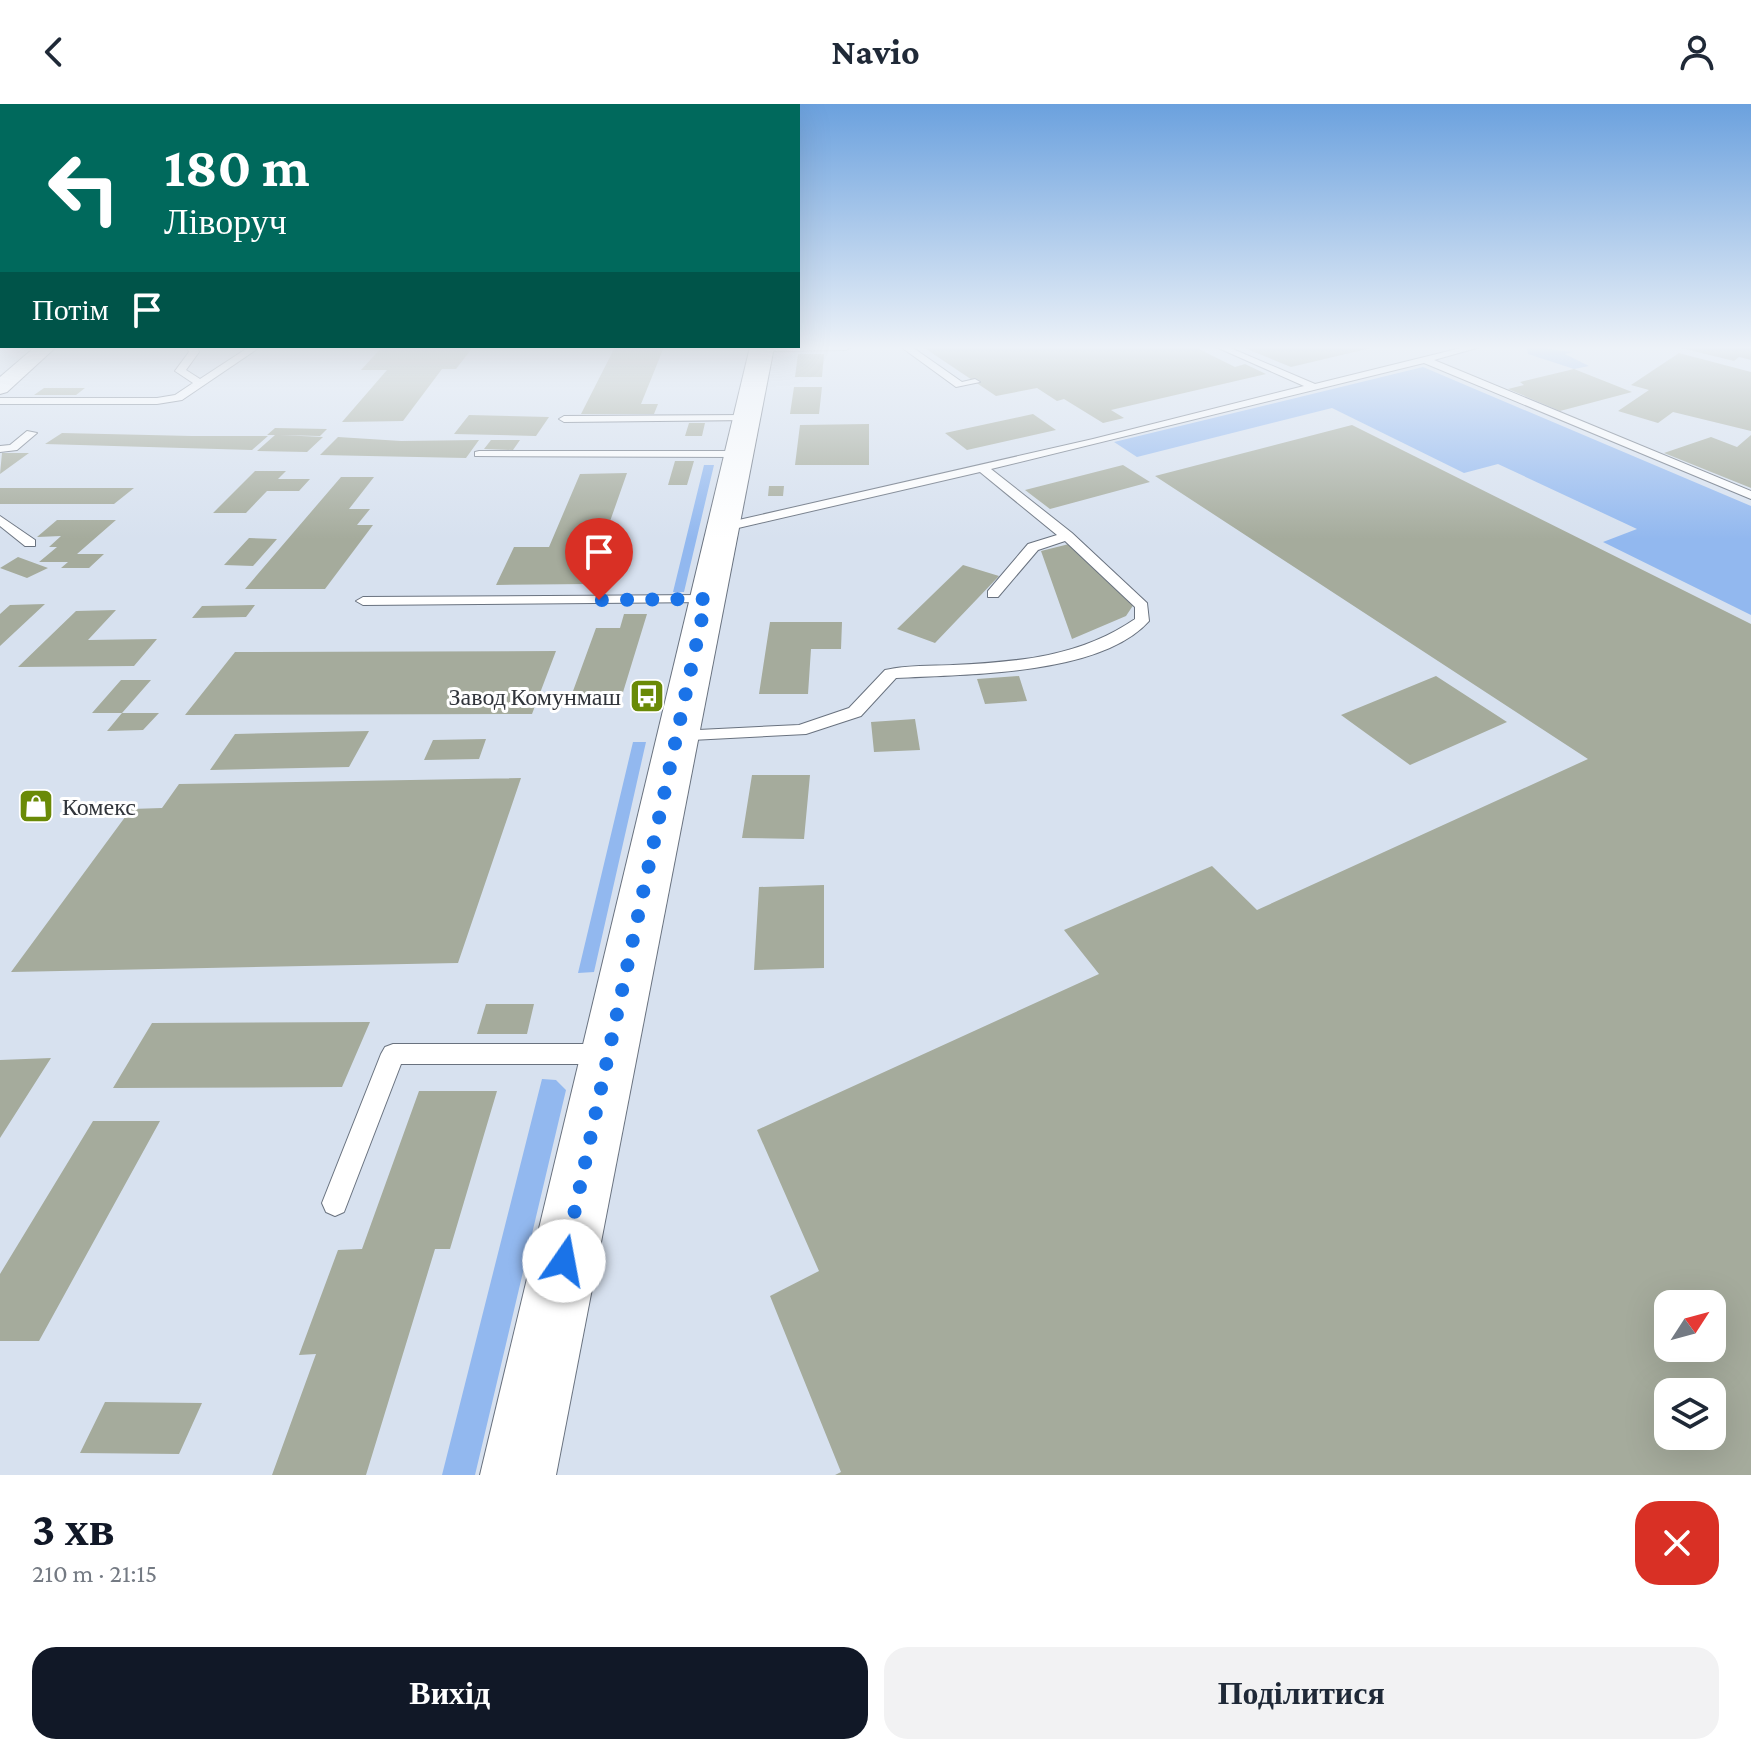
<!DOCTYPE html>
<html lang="uk">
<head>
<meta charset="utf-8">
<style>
  :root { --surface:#fff; --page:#f2f2f3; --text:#1f2937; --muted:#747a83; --accent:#111827 }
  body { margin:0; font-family:"Crimson Pro",serif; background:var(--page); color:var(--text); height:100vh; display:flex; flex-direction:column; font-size:30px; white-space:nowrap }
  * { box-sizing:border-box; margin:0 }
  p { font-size:26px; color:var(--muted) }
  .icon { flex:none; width:44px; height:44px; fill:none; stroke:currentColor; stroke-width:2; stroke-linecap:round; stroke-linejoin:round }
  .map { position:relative; height:1371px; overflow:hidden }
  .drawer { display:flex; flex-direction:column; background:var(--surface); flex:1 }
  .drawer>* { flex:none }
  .hud { position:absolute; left:0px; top:0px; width:800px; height:244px; box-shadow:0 8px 32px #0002; background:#00695c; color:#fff; overflow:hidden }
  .needle { width:52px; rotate:54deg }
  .tools { position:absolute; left:1654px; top:1186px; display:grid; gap:16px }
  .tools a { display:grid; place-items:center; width:72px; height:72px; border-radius:16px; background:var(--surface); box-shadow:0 8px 32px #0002; font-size:40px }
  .pin { position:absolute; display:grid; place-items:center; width:68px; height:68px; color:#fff; margin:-82px -34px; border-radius:50% 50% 50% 0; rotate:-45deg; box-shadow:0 0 8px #0007 }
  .pin .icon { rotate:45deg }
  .me { position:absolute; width:88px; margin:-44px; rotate:12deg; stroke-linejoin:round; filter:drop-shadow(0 0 6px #0008) }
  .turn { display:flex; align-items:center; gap:28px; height:168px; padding:0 32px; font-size:36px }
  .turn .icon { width:104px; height:104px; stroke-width:2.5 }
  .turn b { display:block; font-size:56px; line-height:68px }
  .then { display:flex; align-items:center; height:76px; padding:0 32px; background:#0003; gap:16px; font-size:30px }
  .round { display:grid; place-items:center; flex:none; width:84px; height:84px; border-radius:24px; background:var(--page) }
  .overview { display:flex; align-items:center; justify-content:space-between; height:136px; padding:0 32px }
  h1 { font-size:48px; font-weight:700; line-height:60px; color:var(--accent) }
  .action { display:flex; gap:16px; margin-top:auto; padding:16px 32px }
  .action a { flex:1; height:92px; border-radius:24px; background:var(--accent); color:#fff; font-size:32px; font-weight:700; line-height:92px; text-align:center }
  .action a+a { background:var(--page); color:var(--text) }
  header { display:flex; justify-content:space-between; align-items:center; height:104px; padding:0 32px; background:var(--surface); font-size:36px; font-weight:700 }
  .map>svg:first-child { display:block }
  .green { fill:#92b8ef }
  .building { fill:#a5ab9c; fill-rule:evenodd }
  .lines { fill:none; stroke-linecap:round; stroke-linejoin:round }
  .lane-casing { stroke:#69727f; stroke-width:2 }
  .street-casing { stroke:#69727f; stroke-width:2 }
  .secondary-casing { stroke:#69727f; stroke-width:2 }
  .lane { fill:#fff; fill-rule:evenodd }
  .street { fill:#fff; fill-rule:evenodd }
  .secondary { fill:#fff; fill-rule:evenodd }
  .route { stroke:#1a73e8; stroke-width:14; stroke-dasharray:0 25.2 }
  .labels { text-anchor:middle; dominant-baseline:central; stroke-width:6; stroke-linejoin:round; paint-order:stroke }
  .poi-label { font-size:24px; fill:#31353b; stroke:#fff; text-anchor:end }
</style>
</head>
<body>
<header><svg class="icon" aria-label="back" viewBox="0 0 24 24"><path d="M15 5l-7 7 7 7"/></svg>Navio<svg class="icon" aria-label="person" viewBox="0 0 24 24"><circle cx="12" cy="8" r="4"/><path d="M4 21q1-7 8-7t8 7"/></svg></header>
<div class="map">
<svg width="1751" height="1371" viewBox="0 0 1751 1371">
  <rect width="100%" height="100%" fill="#d7e1ef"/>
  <!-- green -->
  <path class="green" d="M 1533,243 L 1573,248 L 1565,250 L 1589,262 L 1574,265 L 1528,250 L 1527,245 Z
    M 1423,263 L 1751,402 L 1751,511 L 1603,438 L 1637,425 L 1498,360 L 1464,369 L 1332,304 L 1137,353 L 1114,338 Z
    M 704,361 L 714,361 L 684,488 L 673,488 Z
    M 633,638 L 646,638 L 594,868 L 578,869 Z
    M 542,975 L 556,976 L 566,986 L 475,1371 L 442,1371 Z"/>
  <!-- building -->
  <path class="building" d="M 382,243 L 473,243 L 456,265 L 442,265 L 403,317 L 342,318 L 387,266 L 361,266 Z
    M 615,243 L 664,243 L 641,300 L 658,300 L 654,310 L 581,310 Z
    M 923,243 L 1195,243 L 1235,263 L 1245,260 L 1266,270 L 1111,306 L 1124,314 L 1103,319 L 1064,295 L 1057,297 L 1037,284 L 996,292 Z
    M 1242,243 L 1371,243 L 1371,244 L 1291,263 Z
    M 1751,243 L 1751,256 L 1739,253 L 1734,257 L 1681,244 Z
    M 1679,249 L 1751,268 L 1751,327 L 1673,308 L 1658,319 L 1618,307 L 1649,286 L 1631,281 Z
    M 798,250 L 824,250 L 822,273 L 795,273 Z
    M 1574,265 L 1632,288 L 1560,307 L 1508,285 L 1524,281 L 1520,278 Z
    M 794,283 L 822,283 L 819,310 L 790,310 Z
    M 44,284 L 85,284 L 76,291 L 34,291 Z
    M 1033,310 L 1056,326 L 967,346 L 945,329 Z
    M 469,311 L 549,313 L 536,332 L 454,330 Z
    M 689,319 L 705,319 L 702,332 L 685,332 Z
    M 869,320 L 869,361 L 795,361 L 800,321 Z
    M 1352,321 L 1751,520 L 1751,1371 L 835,1371 L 841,1368 L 770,1192 L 819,1167 L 757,1026 L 1099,870 L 1064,826 L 1212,762 L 1257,806 L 1588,655 L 1155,372 ZM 1668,1200 L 1712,1200 L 1712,1244 L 1668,1244 ZM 1668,1288 L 1712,1288 L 1712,1332 L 1668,1332 Z
    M 275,324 L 327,325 L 320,332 L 279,331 L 323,333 L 307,348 L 257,347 L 275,331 L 267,331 Z
    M 62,329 L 192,332 L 268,332 L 252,346 L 45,340 Z
    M 1751,331 L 1751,384 L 1664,349 L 1711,333 L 1737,343 Z
    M 338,333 L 401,337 L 479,336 L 466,354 L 320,351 Z
    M 491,336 L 520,336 L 513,346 L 484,345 Z
    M 2,349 L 29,349 L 0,370 Z
    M 675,357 L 694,357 L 687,381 L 668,381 Z
    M 1123,361 L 1150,378 L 1050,405 L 1025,386 Z
    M 255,367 L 286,367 L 278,375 L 310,375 L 299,387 L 267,387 L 246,409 L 213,409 Z
    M 627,369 L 588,480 L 496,481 L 514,443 L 549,443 L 580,370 Z
    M 341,373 L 374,373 L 349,405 L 370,405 L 357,421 L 373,421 L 325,485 L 245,485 Z
    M 769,382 L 784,382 L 783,392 L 768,392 Z
    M 0,384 L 134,384 L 114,400 L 0,400 Z
    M 57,416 L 116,416 L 77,450 L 104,450 L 89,464 L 61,464 L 68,458 L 39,458 L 57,443 L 49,443 L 61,432 L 37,433 Z
    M 249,434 L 277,435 L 253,462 L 224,461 Z
    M 1069,440 L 1134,500 L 1126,512 L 1072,535 L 1041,447 Z
    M 18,453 L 48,464 L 27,474 L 0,464 Z
    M 963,461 L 999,472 L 935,539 L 897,525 Z
    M 45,500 L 0,542 L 0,510 L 10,501 Z
    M 255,501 L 246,513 L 192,514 L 202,502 Z
    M 116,506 L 88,536 L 157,535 L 134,562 L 18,563 L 76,507 Z
    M 624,510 L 647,510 L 620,598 L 569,598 L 596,524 L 620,524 Z
    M 770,518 L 842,518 L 841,545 L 811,545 L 808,590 L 759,590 Z
    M 556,547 L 532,610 L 185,611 L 235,548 Z
    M 1019,572 L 1027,597 L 985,600 L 977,575 Z
    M 1436,572 L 1507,618 L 1410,661 L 1341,611 Z
    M 121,576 L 151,576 L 122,609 L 92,609 Z
    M 122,609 L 159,609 L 143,626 L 107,627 Z
    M 915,615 L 920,646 L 874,648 L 871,618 Z
    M 369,627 L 349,663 L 210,666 L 235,630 Z
    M 486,635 L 479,655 L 424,656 L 433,636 Z
    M 752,671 L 810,671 L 804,735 L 742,734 Z
    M 521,674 L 458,859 L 11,868 L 131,705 L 162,704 L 179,680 Z
    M 824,781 L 824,864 L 754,866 L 759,783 Z
    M 486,900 L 534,900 L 527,930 L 477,930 Z
    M 370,918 L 342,983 L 113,984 L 152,919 Z
    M 51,954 L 0,1034 L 0,956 Z
    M 419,987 L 497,987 L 450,1145 L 435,1145 L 366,1371 L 272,1371 L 316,1250 L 299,1251 L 338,1146 L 362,1145 Z
    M 93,1017 L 160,1017 L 39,1237 L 0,1237 L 0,1170 Z
    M 105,1298 L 202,1299 L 179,1350 L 80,1349 Z"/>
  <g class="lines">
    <!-- lane casing -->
    <g class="lane-casing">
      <path id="lane" d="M 187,243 L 197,243 L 199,248 L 186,266 L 200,275 L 249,243 L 260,243 L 182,296 L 157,300 L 0,300 L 0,294 L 157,294 L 175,291 L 193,279 L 175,267 L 189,248 Z
        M 758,243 L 851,243 L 846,246 L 762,247 Z
        M 901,243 L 912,243 L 962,278 L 975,275 L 980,278 L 956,283 Z
        M 1216,243 L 1228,243 L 1315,280 L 1465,243 L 1480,243 L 1434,256 L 1751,387 L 1751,395 L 1424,259 L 991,365 L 1072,429 L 1147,499 L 1149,517 C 1100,572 965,570 896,574 L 861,612 L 806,630 L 672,637 L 670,633 L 678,627 L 799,621 L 849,604 L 885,566 C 907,561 931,562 953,561 C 1017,558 1080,553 1135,515 L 1135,503 L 1065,437 L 1038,446 L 998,493 L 988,493 L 988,487 L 1028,440 L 1057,431 L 980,368 L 721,428 L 714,424 L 721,420 L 1093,335 L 1304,282 Z
        M 747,311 L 752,314 L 751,316 L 564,318 L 559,315 L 564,312 Z
        M 27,327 L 37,329 L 17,346 L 0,348 L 0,342 L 10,341 Z
        M 479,347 L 739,347 L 745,350 L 739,353 L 475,352 L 475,348 Z
        M 0,412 L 35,436 L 35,442 L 25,442 L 0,422 Z
        M 706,491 L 713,495 L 711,498 L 363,501 L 356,497 L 363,493 Z
        M 393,940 L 602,940 L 610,943 L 614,950 L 610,957 L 602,960 L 401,960 L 344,1108 L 335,1112 L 326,1108 L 322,1099 L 381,950 L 385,943 Z"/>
    </g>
    <!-- street casing -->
    <g class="street-casing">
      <path id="street" d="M 35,243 L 56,243 L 7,288 L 0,290 L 0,273 Z"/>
    </g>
    <!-- secondary casing -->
    <g class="secondary-casing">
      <path id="secondary" d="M 750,243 L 774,243 L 556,1371 L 480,1371 Z"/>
    </g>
    <!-- lane -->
    <use href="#lane" class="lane"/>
    <!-- street -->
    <use href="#street" class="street"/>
    <!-- secondary -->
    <use href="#secondary" class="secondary"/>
  </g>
  <!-- sky -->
  <linearGradient id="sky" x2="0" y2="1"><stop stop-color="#6ba1de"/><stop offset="0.56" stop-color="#edf2f8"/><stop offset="1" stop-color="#edf2f8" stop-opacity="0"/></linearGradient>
  <rect width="1751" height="435" fill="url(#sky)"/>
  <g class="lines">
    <!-- route -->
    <path class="route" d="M 564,1157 L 706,495 L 599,496"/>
  </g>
  <!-- icons -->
  <defs>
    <g id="bus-square" transform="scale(1.8)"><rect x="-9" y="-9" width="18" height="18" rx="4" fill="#6a8a07" stroke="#fff"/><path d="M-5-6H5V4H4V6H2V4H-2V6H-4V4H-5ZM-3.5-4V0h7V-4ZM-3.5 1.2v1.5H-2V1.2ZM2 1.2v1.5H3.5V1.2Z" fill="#fff"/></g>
    <g id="shop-square" transform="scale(1.8)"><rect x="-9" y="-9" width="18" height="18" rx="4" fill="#6a8a07" stroke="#fff"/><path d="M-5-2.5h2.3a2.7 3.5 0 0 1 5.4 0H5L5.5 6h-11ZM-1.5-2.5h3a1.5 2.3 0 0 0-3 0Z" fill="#fff"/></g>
  </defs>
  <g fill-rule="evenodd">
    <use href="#bus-square" x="647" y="592"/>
    <use href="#shop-square" x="36" y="702"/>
  </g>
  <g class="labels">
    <!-- poi labels -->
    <g class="poi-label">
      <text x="621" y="592">Завод Комунмаш</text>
      <text x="62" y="702" text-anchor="start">Комекс</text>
    </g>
  </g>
</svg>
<div class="tools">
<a><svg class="needle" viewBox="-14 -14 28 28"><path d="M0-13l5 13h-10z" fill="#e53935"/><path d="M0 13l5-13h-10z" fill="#747a83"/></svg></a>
<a><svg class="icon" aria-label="layers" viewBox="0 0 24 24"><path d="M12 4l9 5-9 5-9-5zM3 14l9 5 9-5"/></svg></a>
</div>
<div class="pin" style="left:599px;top:496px;background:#d93025"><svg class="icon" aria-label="arrive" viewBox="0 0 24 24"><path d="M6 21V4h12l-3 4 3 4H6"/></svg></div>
<svg class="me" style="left:564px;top:1157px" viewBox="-20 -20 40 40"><circle r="19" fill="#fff"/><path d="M0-13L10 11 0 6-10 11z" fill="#1a73e8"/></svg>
<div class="hud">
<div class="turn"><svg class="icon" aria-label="left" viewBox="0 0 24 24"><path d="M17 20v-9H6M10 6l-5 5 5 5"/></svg><div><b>180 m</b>Ліворуч</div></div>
<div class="then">Потім<svg class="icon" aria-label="arrive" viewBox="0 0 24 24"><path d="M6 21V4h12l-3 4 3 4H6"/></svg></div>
</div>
</div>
<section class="drawer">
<div class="overview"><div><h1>3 хв</h1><p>210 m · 21:15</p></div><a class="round" style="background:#d93025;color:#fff"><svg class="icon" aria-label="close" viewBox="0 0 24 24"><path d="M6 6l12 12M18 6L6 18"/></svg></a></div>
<div class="action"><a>Вихід</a><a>Поділитися</a></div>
</section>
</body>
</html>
